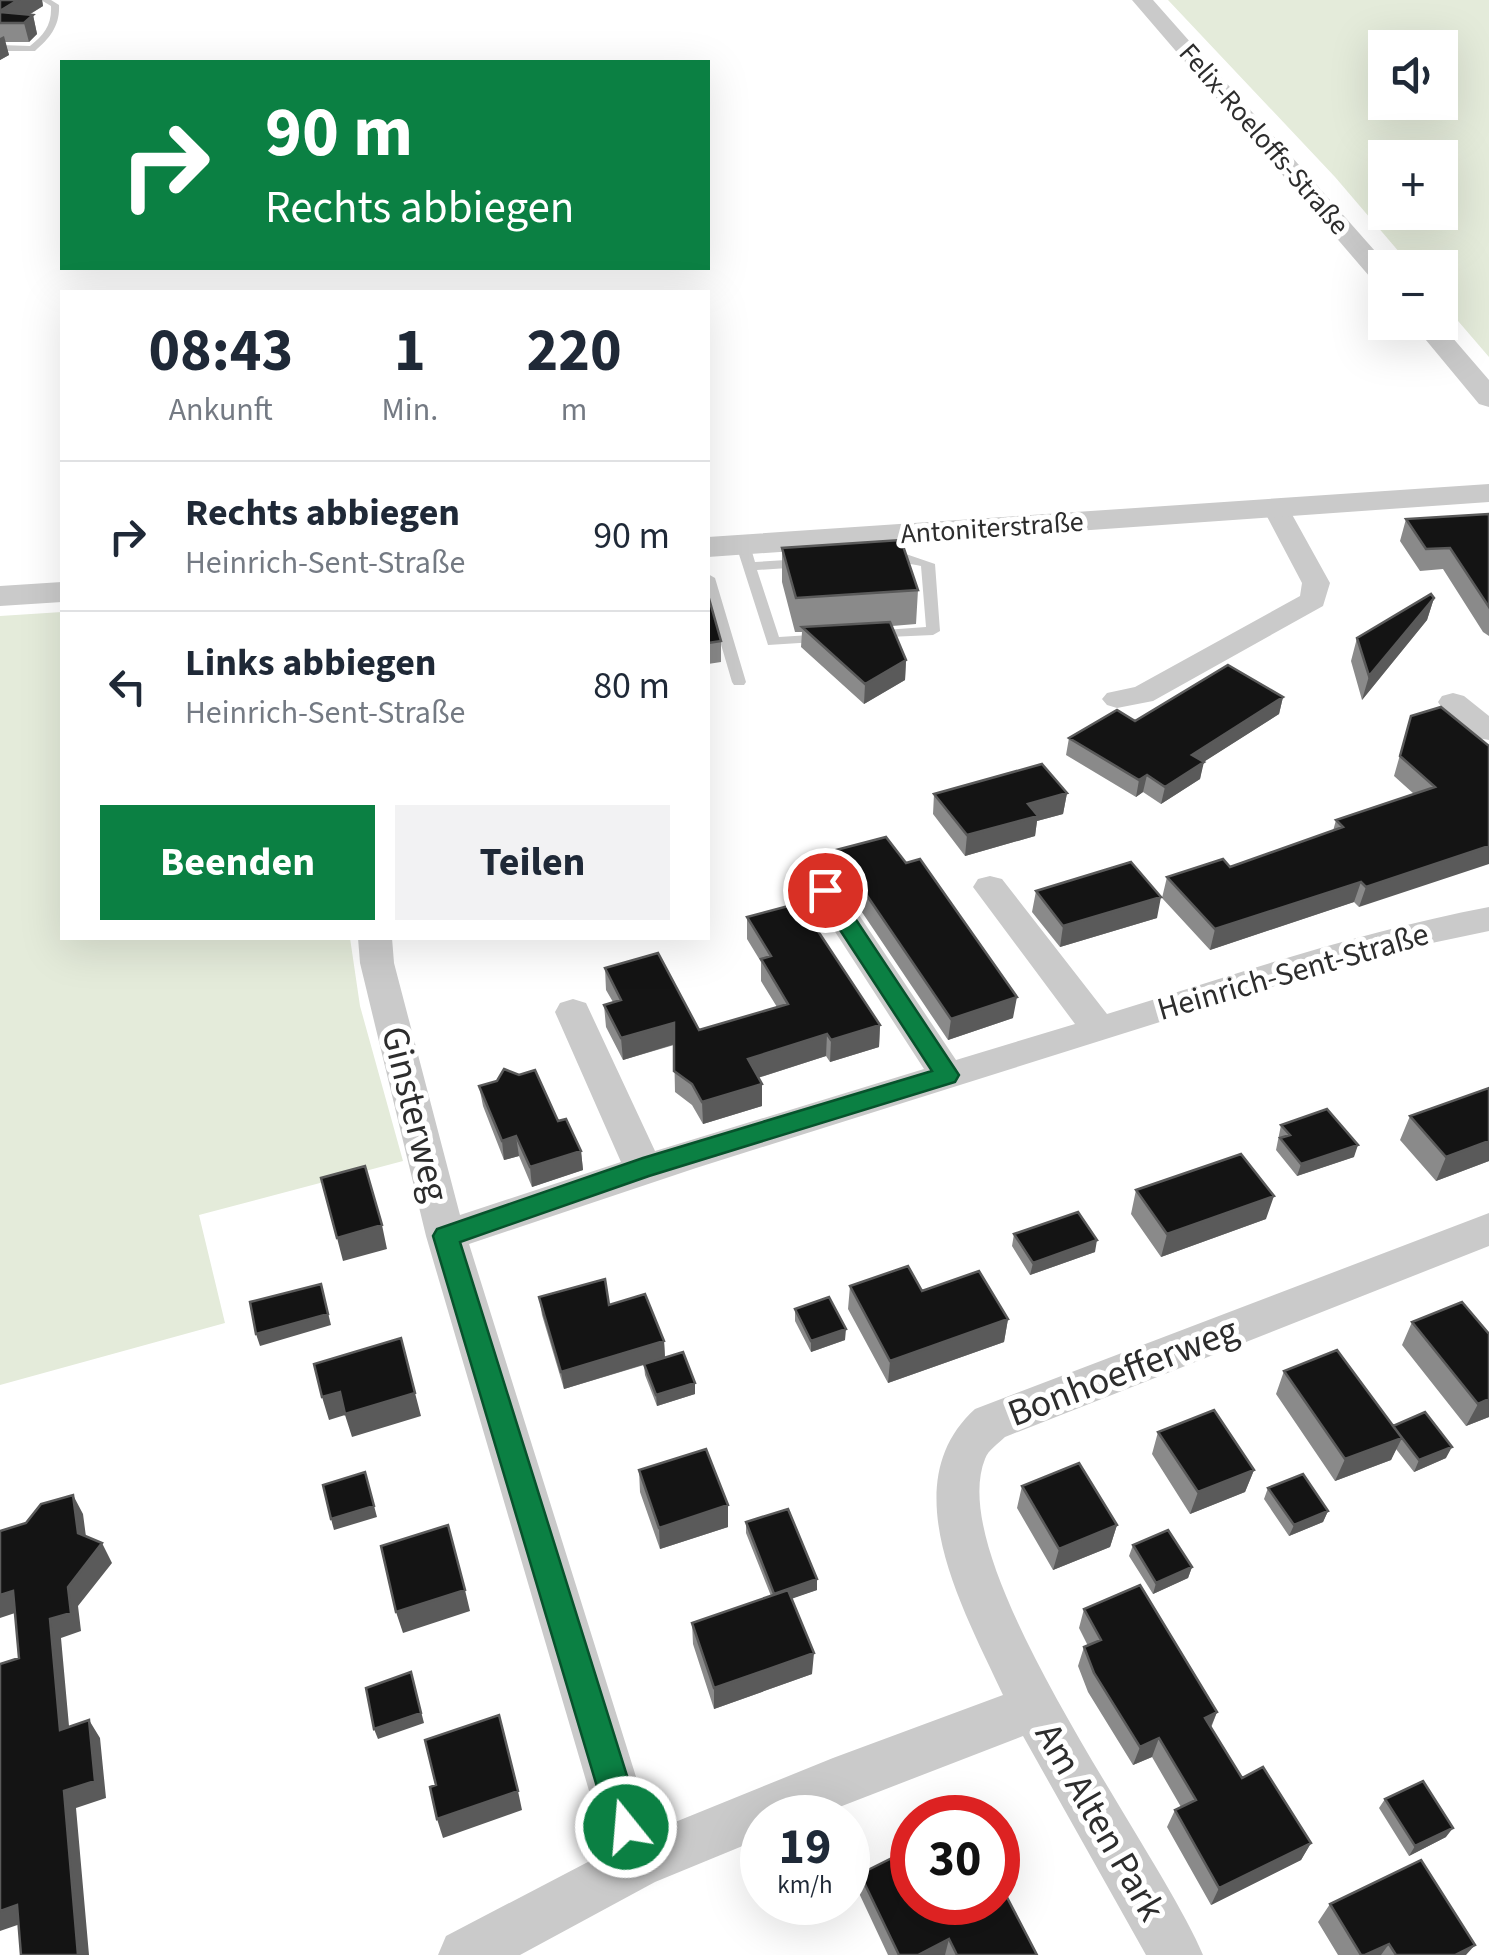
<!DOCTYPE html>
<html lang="de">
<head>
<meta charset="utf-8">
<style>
  :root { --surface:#fff; --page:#f2f2f3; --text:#1f2937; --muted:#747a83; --line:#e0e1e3; --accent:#0b8043 }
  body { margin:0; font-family:"Source Sans 3",sans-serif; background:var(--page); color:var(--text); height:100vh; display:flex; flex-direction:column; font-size:38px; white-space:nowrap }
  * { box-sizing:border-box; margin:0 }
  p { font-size:32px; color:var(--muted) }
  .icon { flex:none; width:55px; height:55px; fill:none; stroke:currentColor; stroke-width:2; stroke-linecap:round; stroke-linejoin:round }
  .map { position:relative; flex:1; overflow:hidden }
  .drawer { position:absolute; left:60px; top:290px; width:650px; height:650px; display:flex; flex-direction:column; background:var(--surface); border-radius:0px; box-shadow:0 10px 40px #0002 }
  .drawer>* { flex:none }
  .top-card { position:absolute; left:60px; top:60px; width:650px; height:210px; border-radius:0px; box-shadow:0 10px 40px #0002; background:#0b8043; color:#fff; overflow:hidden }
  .fabs { position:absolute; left:1368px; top:30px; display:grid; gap:20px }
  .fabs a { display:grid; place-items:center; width:90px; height:90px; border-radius:0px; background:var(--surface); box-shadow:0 10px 40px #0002; font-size:50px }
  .speed { position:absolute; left:740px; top:1795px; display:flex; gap:20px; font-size:50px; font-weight:700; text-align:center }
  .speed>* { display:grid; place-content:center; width:130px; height:130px; border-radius:50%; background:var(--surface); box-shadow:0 10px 40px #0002; line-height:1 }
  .speed small { font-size:25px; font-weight:400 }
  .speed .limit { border:15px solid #d22; background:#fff; color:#111 }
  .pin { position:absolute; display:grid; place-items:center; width:85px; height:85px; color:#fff; margin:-42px; border:5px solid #fff; border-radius:50%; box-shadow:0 2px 10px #0007 }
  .me { position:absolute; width:110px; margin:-55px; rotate:343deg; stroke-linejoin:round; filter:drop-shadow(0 0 8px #0008) }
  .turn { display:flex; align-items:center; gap:35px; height:210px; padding:0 40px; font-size:45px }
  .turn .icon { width:130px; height:130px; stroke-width:2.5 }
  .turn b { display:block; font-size:70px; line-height:85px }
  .eta { display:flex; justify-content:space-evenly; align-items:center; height:170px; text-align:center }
  .eta b { font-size:60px; font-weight:700; line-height:70px }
  .button { display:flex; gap:20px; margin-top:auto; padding:20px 40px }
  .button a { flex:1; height:115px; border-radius:0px; background:var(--accent); color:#fff; font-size:40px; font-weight:700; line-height:115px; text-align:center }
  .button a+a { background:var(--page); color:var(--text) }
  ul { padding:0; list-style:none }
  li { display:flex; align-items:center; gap:30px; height:150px; padding:0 40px; border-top:2px solid var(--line) }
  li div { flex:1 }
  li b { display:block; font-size:38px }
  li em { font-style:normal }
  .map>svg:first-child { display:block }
  .green { fill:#e4ebda; fill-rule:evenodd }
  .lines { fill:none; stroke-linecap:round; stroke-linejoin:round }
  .service { fill:#cacaca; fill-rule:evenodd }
  .minor { fill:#cacaca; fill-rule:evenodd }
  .tertiary { fill:#cacaca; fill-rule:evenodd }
  .wall { fill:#8a8a8a }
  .shaded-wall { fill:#5a5a5a }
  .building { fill:#141414; stroke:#5a5a5a; stroke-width:2.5 }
  .route { fill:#0b8043; stroke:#07532c; stroke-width:2.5 }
  .labels { text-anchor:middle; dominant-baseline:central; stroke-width:10; stroke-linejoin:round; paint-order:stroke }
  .far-street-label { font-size:28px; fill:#2d2d2d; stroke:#fff }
  .street-label { font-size:32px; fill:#2d2d2d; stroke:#fff }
  .near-street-label { font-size:38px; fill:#2d2d2d; stroke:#fff }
</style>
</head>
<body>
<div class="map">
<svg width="1489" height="1955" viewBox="0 0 1489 1955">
  <rect width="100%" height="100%" fill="#fff"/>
  <!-- green -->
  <path class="green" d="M 1168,0 L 1489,0 L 1489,357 L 1440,300 L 1440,268 L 1412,267 L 1335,177 ZM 1385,48 L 1440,48 L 1440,102 L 1385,102 ZM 1385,158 L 1440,158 L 1440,212 L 1385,212 Z
    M 62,612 L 62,938 L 350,938 L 360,1006 L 403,1161 L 199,1215 L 225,1323 L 0,1385 L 0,616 Z"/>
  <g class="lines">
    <!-- service -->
    <path class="service" d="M 41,0 L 51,0 L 59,5 C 60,26 50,38 35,51 L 0,51 L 0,45 L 30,46 C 44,35 52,25 51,6 Z
      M 743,541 L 750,545 L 755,562 L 803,559 L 810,563 L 803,567 L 757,570 L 779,637 L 826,634 L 831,635 L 831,641 L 768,645 L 736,545 Z
      M 900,552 L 935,564 L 940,631 L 933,635 L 866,638 L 864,635 L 871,631 L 926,627 L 921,566 C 910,563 884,562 877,557 L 884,553 Z
      M 708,574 L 715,578 L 746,682 L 744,685 L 734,685 L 732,682 L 708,600 Z"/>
    <!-- minor -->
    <path class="minor" d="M 1276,501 L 1289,509 L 1330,583 L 1323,606 L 1153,701 L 1117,708 L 1107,705 L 1102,699 L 1107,693 L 1135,687 L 1300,596 L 1302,583 L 1263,509 Z
      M 1453,693 L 1464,696 L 1489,716 L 1489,740 L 1478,738 L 1442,708 L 1438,702 L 1442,696 Z
      M 990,876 L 1002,879 L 1107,1014 C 1233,975 1358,932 1489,907 L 1489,931 L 1389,952 L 1303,977 L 696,1168 L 469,1244 L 653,1831 L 833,1758 L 1003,1695 C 965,1612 891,1485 975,1409 L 1489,1213 L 1489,1246 L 1005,1437 C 999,1443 988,1450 985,1459 C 942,1565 1159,1849 1203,1955 L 1146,1955 L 1023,1736 L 811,1818 L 762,1818 L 762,1838 L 655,1882 L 520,1955 L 438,1955 L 446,1936 L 607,1852 L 426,1236 L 360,963 L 358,938 L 392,938 L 394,963 L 460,1215 L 621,1162 L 555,1012 L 560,1003 L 573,999 L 586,1003 L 655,1151 L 924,1069 L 808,890 L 813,882 L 825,879 L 837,882 L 956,1060 L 1075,1024 L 973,887 L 978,879 Z"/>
    <!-- tertiary -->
    <path class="tertiary" d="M 1132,0 L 1153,0 L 1390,268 L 1385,268 L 1385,286 L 1376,284 Z
      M 1411,322 L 1439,322 L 1489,380 L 1489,407 L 1479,404 Z
      M 1489,484 L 1489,502 L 708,557 L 708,537 Z
      M 62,582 L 62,602 L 0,606 L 0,586 Z"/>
  </g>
  <!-- wall -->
  <path class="wall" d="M 0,0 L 42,0 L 43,6 L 29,15 L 33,15 L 37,34 L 29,42 L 5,42 L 9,55 L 0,60 Z
    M 1489,514 L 1489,636 L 1483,632 L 1443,569 L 1420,571 L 1400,541 L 1406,519 Z
    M 782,548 L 918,590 L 916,624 L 892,626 L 906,660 L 905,680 L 864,704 L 801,647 L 802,632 L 795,632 L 782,582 Z
    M 708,595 L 721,641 L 721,662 L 708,664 Z
    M 1434,598 L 1427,620 L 1362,700 L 1351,661 L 1357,638 Z
    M 1283,697 L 1279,714 L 1203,762 L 1200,779 L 1161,804 L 1143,792 L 1136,797 L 1066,755 L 1069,738 L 1135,721 Z
    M 1411,716 L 1489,746 L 1359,907 L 1354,902 L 1210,950 L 1162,898 L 1167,877 L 1230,867 L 1333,831 L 1336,820 L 1414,794 L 1394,776 Z
    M 1067,793 L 1063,814 L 1037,821 L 1035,836 L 965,856 L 933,814 L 934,794 Z
    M 836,850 L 1013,1018 L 948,1040 L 835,872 Z
    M 1036,891 L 1157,918 L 1060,947 L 1032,912 Z
    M 747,917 L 880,1025 L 879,1047 L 830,1062 L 826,1056 L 758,1078 L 762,1084 L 762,1106 L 703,1124 L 692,1105 L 675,1092 L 674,1045 L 623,1060 L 606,1027 L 604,1005 L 613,1002 L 606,990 L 605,968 L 699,1030 L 777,1007 L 761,981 L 761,962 L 747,939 Z
    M 479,1086 L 558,1121 L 581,1151 L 583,1170 L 532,1187 L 519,1156 L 504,1160 L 483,1106 Z
    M 1489,1088 L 1489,1161 L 1436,1181 L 1400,1140 L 1410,1116 Z
    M 1281,1125 L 1354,1157 L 1297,1176 L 1276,1150 Z
    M 1136,1190 L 1266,1219 L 1161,1257 L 1131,1214 Z
    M 1014,1234 L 1095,1252 L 1030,1275 L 1012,1246 Z
    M 850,1286 L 922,1291 L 1008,1319 L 1004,1342 L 888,1383 L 848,1309 Z
    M 539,1297 L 609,1305 L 664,1341 L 665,1357 L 695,1383 L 695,1394 L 657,1406 L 645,1375 L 644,1365 L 564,1389 L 542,1315 Z
    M 795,1309 L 845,1340 L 811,1352 L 795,1321 Z
    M 1412,1322 L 1489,1334 L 1489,1417 L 1466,1426 L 1402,1345 Z
    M 1284,1371 L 1393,1426 L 1446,1458 L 1414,1472 L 1396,1449 L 1391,1460 L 1335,1481 L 1276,1394 Z
    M 1158,1432 L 1254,1470 L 1245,1492 L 1190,1514 L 1152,1454 Z
    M 639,1470 L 728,1505 L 728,1527 L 660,1549 L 640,1492 Z
    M 1022,1486 L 1117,1525 L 1110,1547 L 1053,1570 L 1017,1508 Z
    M 1268,1488 L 1328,1511 L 1323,1522 L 1289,1536 L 1264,1499 Z
    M 746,1522 L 817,1590 L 792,1598 L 812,1674 L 714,1709 L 693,1644 L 692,1623 L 771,1596 L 746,1533 Z
    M 1133,1545 L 1192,1567 L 1188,1578 L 1153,1594 L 1129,1556 Z
    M 1084,1609 L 1217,1712 L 1211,1728 L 1242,1778 L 1311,1843 L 1301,1860 L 1211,1905 L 1167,1827 L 1175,1810 L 1181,1807 L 1152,1757 L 1133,1765 L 1088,1692 L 1078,1666 L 1084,1647 L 1088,1646 L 1079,1628 Z
    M 1385,1799 L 1446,1837 L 1409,1856 L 1379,1808 Z
    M 860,1874 L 1037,1955 L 888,1955 L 858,1891 Z
    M 1330,1904 L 1466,1955 L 1338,1955 L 1318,1922 Z"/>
  <!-- shaded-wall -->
  <path class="shaded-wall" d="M 18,0 L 42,0 L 43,6 L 15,23 L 0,11 Z
    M 33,15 L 37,34 L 29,42 L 24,23 Z
    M 4,36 L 9,55 L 0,60 L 0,38 Z
    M 1434,598 L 1427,620 L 1362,700 L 1369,676 Z
    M 906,660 L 905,680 L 864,704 L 865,684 Z
    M 1283,697 L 1279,714 L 1188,772 L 1192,755 Z
    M 1204,762 L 1200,779 L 1161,804 L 1165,787 Z
    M 1147,775 L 1143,792 L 1136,797 L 1139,780 Z
    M 1067,793 L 1063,814 L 1037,821 L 1035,836 L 965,856 L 967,835 L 1028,804 Z
    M 1489,846 L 1489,864 L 1359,907 L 1366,887 Z
    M 1361,882 L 1354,902 L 1210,950 L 1215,929 Z
    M 1161,897 L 1157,918 L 1060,947 L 1063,926 Z
    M 1017,997 L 1013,1018 L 948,1040 L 951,1019 Z
    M 674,1023 L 675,1044 L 623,1060 L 621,1038 Z
    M 880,1025 L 879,1047 L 830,1062 L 831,1040 Z
    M 827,1034 L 826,1056 L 748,1081 L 748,1059 Z
    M 762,1084 L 762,1106 L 703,1124 L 702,1102 Z
    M 516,1136 L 519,1156 L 504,1160 L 502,1141 Z
    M 1489,1141 L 1489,1161 L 1436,1181 L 1446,1157 Z
    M 1358,1145 L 1354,1157 L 1297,1176 L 1301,1164 Z
    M 581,1151 L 583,1170 L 532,1187 L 530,1167 Z
    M 1274,1196 L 1266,1219 L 1161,1257 L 1167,1234 Z
    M 382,1225 L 387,1249 L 343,1261 L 337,1238 Z
    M 1097,1240 L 1095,1252 L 1030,1275 L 1033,1263 Z
    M 321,1284 L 331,1325 L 260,1346 L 256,1334 Z
    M 1008,1319 L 1004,1342 L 888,1383 L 890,1361 Z
    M 846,1329 L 845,1340 L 811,1352 L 811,1341 Z
    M 664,1341 L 665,1358 L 564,1389 L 561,1372 Z
    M 695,1383 L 695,1394 L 657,1406 L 656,1395 Z
    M 340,1392 L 415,1393 L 421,1416 L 352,1437 L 345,1415 L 329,1420 L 322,1397 Z
    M 1489,1399 L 1489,1417 L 1466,1426 L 1478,1404 Z
    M 1402,1438 L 1391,1460 L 1335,1481 L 1345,1459 Z
    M 1452,1447 L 1446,1458 L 1414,1472 L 1419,1460 Z
    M 1254,1470 L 1245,1492 L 1190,1514 L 1198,1492 Z
    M 368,1483 L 377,1517 L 334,1530 L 331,1519 Z
    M 73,1495 L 83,1514 L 88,1552 L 78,1533 Z
    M 728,1505 L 728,1527 L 660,1549 L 659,1528 Z
    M 1328,1511 L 1323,1522 L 1289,1536 L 1294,1525 Z
    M 1117,1525 L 1110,1547 L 1053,1570 L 1059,1549 Z
    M 102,1543 L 112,1563 L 78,1606 L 81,1631 L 61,1638 L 71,1748 L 60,1730 L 50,1619 L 68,1587 Z
    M 1192,1567 L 1188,1578 L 1153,1594 L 1156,1583 Z
    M 817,1579 L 817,1590 L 774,1605 L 774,1594 Z
    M 465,1590 L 470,1611 L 403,1633 L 396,1612 Z
    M 13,1591 L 24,1610 L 0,1618 L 0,1595 Z
    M 814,1653 L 812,1674 L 714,1709 L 714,1688 Z
    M 411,1672 L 424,1723 L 378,1739 L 374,1729 Z
    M 1217,1712 L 1209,1731 L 1205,1718 Z
    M 89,1720 L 100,1738 L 106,1798 L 76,1808 L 89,1955 L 78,1955 L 64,1791 Z
    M 1159,1738 L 1152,1757 L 1133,1765 L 1140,1747 Z
    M 518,1791 L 522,1810 L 443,1838 L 437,1819 Z
    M 1453,1828 L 1446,1837 L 1409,1856 L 1415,1846 Z
    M 1311,1843 L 1301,1860 L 1211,1905 L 1219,1888 Z
    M 17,1905 L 29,1921 L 0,1931 L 0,1911 Z
    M 949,1939 L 945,1955 L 918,1955 Z
    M 1389,1944 L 1381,1955 L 1365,1955 Z
    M 1475,1945 L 1466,1955 L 1455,1955 Z"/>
  <!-- building -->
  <path class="building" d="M 0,0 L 18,0 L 0,11 Z
    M 0,12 L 33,15 L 24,23 L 0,23 Z
    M 1489,514 L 1489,607 L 1450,548 L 1426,549 L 1406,519 Z
    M 901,540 L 918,590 L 796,598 L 782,548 Z
    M 1431,594 L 1434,598 L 1369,676 L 1357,638 Z
    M 708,595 L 721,641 L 708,643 Z
    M 890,622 L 906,660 L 865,684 L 802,627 Z
    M 1228,665 L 1283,697 L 1192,755 L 1204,762 L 1165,787 L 1147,775 L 1139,780 L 1069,738 L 1117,710 L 1135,721 Z
    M 1441,707 L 1489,746 L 1489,846 L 1366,887 L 1361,882 L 1215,929 L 1167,877 L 1223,859 L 1230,867 L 1343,827 L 1336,820 L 1435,787 L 1400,756 L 1411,716 Z
    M 1042,764 L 1067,793 L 1028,804 L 1038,816 L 967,835 L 934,794 Z
    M 886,837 L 906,863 L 920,859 L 1017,997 L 951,1019 L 836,850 Z
    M 1131,862 L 1161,897 L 1063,926 L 1036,891 Z
    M 796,904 L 802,914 L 806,913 L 880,1025 L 831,1040 L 827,1034 L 748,1059 L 762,1084 L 702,1102 L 692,1084 L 674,1071 L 674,1023 L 621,1038 L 604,1005 L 621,1000 L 605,968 L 658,953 L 699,1030 L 788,1004 L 761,959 L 771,956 L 747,917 Z
    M 504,1069 L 519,1075 L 535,1070 L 558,1121 L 566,1119 L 581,1151 L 530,1167 L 516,1136 L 502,1141 L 479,1086 L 497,1081 Z
    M 1489,1088 L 1489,1141 L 1446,1157 L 1410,1116 Z
    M 1327,1109 L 1358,1145 L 1301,1164 L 1280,1138 L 1290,1135 L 1281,1125 Z
    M 1241,1154 L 1274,1196 L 1167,1234 L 1136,1190 Z
    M 365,1166 L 382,1225 L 337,1238 L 321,1178 Z
    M 1078,1212 L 1097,1240 L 1033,1263 L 1014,1234 Z
    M 908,1266 L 922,1291 L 979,1271 L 1008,1319 L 890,1361 L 850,1286 Z
    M 605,1279 L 609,1305 L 645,1294 L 664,1341 L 561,1372 L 539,1297 Z
    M 321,1284 L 328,1314 L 256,1334 L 250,1302 Z
    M 829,1297 L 846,1329 L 811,1341 L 795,1309 Z
    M 1462,1302 L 1489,1334 L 1489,1399 L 1478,1404 L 1412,1322 Z
    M 401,1338 L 415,1393 L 345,1414 L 340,1392 L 322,1397 L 314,1364 Z
    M 1337,1350 L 1402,1438 L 1345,1459 L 1284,1371 Z
    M 683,1352 L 695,1383 L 656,1395 L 644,1364 Z
    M 1214,1410 L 1254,1470 L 1198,1492 L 1158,1432 Z
    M 1425,1412 L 1452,1447 L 1419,1460 L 1393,1426 Z
    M 706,1449 L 728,1505 L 659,1528 L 639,1470 Z
    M 1079,1463 L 1117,1525 L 1059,1549 L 1022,1486 Z
    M 365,1472 L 374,1506 L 331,1519 L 323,1485 Z
    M 1303,1474 L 1328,1511 L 1294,1525 L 1268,1488 Z
    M 73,1495 L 78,1533 L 102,1543 L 68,1587 L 71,1613 L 50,1619 L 60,1730 L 89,1720 L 95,1781 L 64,1791 L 78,1955 L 21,1955 L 17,1905 L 0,1911 L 0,1664 L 19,1658 L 13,1591 L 0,1595 L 0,1531 L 26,1523 L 41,1504 Z
    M 788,1509 L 817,1579 L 774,1594 L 746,1522 Z
    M 448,1525 L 465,1590 L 396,1612 L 381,1546 Z
    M 1168,1530 L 1192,1567 L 1156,1583 L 1133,1545 Z
    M 1140,1585 L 1217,1712 L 1205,1718 L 1242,1778 L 1263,1767 L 1311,1843 L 1219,1888 L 1175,1810 L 1196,1800 L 1159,1738 L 1140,1747 L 1094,1673 L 1084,1647 L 1101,1640 L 1084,1609 Z
    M 788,1590 L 814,1653 L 714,1688 L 692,1623 Z
    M 411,1672 L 421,1713 L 374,1729 L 366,1688 Z
    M 499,1715 L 518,1791 L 437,1819 L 430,1787 L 436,1785 L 425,1740 Z
    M 1423,1781 L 1453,1828 L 1415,1846 L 1385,1799 Z
    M 912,1848 L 912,1902 L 998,1902 L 998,1880 L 1037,1955 L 957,1955 L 949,1939 L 918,1955 L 899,1955 L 860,1874 Z
    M 1421,1860 L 1475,1945 L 1455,1955 L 1396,1955 L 1389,1944 L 1365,1955 L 1361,1955 L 1330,1904 Z"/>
  <!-- route -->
  <path class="route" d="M 825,882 L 833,885 L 955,1069 L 959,1075 L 955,1082 L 649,1176 L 460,1242 L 643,1827 L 638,1839 L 626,1844 L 614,1839 L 609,1827 L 433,1236 L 437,1229 L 643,1158 L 932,1071 L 814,890 Z"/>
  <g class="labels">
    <!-- far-street labels -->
    <g class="far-street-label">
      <text transform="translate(1264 139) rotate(49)">Felix-Roeloffs-Straße</text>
      <text transform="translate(992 528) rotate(-4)">Antoniterstraße</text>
    </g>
    <!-- street labels -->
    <g class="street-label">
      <text transform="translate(1293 972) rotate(-16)">Heinrich-Sent-Straße</text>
    </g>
    <!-- near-street labels -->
    <g class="near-street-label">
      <text transform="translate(415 1114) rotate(76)">Ginsterweg</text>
      <text transform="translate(1123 1372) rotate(-21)">Bonhoefferweg</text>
      <text transform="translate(1100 1822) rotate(60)">Am Alten Park</text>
    </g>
  </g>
</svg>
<div class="fabs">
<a><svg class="icon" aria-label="sound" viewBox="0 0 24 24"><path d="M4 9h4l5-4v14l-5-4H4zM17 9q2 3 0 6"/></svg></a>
<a>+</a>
<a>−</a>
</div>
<div class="speed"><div>19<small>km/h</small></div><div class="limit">30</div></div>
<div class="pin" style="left:825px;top:890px;background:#d93025"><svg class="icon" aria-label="arrive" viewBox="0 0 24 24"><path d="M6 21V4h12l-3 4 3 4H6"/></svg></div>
<svg class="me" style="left:626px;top:1827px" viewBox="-20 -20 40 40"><circle r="17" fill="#0b8043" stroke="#fff" stroke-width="3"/><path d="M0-11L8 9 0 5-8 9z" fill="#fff"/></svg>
<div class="top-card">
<div class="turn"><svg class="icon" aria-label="right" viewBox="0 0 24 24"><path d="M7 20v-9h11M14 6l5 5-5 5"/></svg><div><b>90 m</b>Rechts abbiegen</div></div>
</div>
<section class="drawer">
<div class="eta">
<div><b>08:43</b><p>Ankunft</p></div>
<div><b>1</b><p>Min.</p></div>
<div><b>220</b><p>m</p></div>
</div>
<ul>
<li><svg class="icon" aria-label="right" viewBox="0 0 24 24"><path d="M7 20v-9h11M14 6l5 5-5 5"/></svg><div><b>Rechts abbiegen</b><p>Heinrich-Sent-Straße</p></div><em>90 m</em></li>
<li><svg class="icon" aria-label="left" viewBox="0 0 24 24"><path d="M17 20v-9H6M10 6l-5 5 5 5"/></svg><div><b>Links abbiegen</b><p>Heinrich-Sent-Straße</p></div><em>80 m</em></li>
</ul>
<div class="button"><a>Beenden</a><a>Teilen</a></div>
</section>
</div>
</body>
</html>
